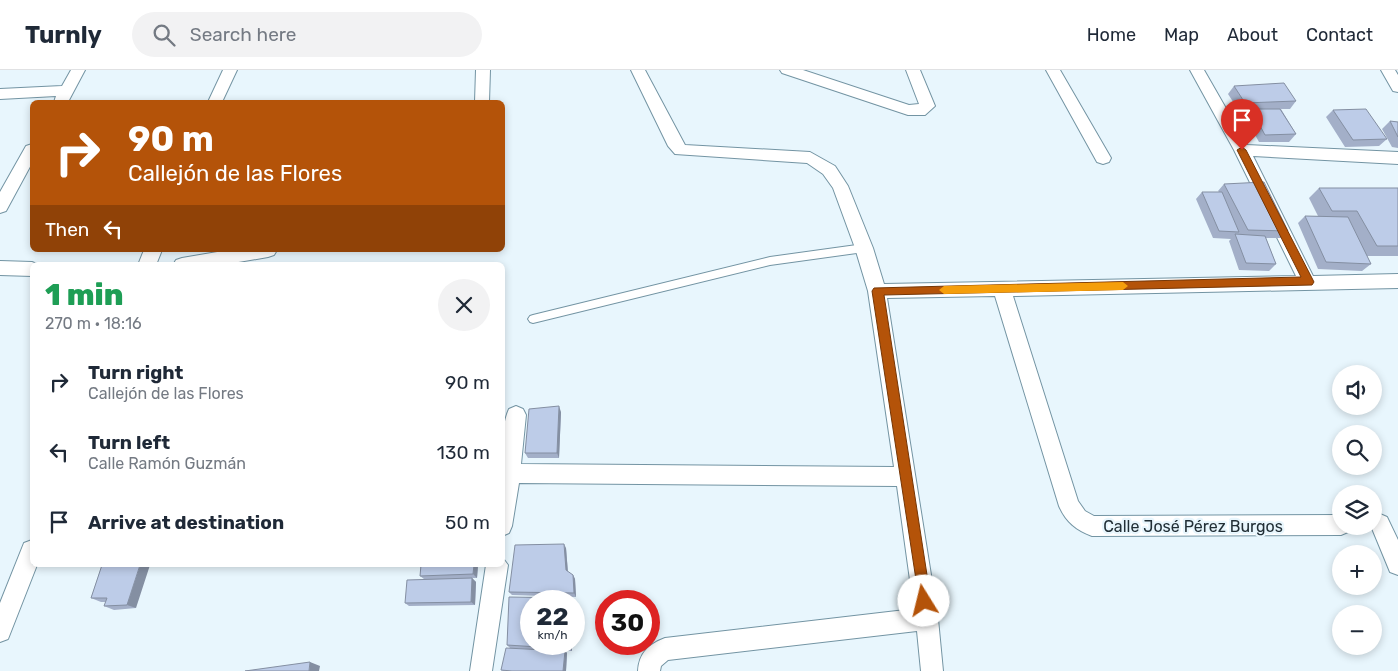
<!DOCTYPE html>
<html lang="en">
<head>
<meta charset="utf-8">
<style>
  :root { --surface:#fff; --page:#f2f2f3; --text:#1f2937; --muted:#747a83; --line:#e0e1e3 }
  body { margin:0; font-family:Rubik,sans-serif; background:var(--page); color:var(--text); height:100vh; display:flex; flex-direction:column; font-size:19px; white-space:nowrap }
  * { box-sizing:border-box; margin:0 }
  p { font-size:16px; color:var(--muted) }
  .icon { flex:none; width:28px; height:28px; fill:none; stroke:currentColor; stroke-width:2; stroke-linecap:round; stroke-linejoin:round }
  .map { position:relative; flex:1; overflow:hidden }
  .drawer { position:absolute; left:30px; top:192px; width:475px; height:305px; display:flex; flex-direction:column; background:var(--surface); border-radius:8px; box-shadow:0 2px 8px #0003 }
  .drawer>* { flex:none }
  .guide { position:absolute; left:30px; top:30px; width:475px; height:152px; border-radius:8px; box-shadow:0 2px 8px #0003; background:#b45309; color:#fff; overflow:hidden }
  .tools { position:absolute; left:1332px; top:295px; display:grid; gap:10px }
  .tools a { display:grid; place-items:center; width:50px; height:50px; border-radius:50%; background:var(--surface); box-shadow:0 2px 8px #0003; font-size:25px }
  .speed { position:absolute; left:520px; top:520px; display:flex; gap:10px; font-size:25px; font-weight:700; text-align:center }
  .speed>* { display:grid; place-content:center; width:65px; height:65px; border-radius:50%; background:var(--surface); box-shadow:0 2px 8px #0003; line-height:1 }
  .speed small { font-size:12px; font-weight:400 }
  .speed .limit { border:8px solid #d22; background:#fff; color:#111 }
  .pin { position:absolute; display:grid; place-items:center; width:42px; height:42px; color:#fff; margin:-51px -21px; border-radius:50% 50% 50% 0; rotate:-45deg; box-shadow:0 0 5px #0007 }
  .pin .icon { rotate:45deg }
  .me { position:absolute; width:55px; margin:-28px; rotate:351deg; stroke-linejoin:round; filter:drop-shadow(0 0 4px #0008) }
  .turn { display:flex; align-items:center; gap:18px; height:105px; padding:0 15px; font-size:22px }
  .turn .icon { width:65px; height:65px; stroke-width:2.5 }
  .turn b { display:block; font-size:35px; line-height:42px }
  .then { display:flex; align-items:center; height:48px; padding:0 15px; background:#0003; gap:10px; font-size:19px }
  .round { display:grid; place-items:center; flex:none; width:52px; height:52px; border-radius:26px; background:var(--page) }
  .overview { display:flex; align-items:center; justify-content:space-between; height:85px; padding:0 15px }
  h1 { font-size:30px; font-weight:800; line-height:38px; color:#1e9e55 }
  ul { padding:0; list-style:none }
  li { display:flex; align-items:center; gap:15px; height:70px; padding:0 15px }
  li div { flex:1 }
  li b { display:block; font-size:19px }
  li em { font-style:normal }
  header { display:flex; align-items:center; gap:30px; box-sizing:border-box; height:70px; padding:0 25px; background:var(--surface); border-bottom:1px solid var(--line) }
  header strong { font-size:24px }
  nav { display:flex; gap:28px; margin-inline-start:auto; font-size:18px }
  .search { width:350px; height:45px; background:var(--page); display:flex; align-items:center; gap:12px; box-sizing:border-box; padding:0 18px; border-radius:28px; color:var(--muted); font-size:19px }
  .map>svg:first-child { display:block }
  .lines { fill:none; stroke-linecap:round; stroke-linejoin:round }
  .lane-casing { stroke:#7394a3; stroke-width:2 }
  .street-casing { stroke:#7394a3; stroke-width:2 }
  .lane { fill:#fff; fill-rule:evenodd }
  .street { fill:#fff; fill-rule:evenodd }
  .wall { fill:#a3afc8 }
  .shaded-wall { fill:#848fa2 }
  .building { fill:#bdcce8; stroke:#848fa2 }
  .route { fill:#b45309; stroke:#753606 }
  .slow { fill:#f59e0b }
  .labels { text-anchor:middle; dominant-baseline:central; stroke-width:4.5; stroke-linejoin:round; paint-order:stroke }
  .street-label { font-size:16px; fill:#222f36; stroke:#e8f6fd }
</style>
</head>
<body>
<header>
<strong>Turnly</strong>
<div class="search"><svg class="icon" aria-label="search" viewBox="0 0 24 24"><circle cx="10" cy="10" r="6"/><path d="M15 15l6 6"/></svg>Search here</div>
<nav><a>Home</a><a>Map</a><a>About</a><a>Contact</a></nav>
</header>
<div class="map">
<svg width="1398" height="601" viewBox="0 0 1398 601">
  <rect width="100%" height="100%" fill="#e8f6fd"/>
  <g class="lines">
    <!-- lane casing -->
    <g class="lane-casing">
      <path id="lane" d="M 864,174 L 869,178 L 864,182 L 770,195 L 533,253 L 530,252 L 528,249 L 530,246 L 533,245 L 770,187 Z"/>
    </g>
    <!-- street casing -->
    <g class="street-casing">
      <path id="street" d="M 71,0 L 85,0 L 68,32 L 54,32 L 56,26 L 0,29 L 0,19 L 62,16 Z
        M 223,0 L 237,0 L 222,32 L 208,32 Z
        M 476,0 L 490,0 L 489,32 L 475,32 Z
        M 631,0 L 645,0 L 685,75 L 810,82 L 835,96 L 848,116 L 873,178 L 884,214 L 1296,206 L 1234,80 L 1190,0 L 1204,0 L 1247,75 L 1398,82 L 1398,94 L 1253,86 L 1313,206 L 1398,204 L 1398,218 L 1013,226 L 1078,431 L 1085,441 L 1094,446 L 1341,445 L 1341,456 L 1351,456 L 1348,462 L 1341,465 L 1092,466 C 1076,460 1066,452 1059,436 L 995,226 L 887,228 L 938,549 L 943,601 L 921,601 L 917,561 L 668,590 L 661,596 L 660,601 L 638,601 C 639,583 649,574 665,568 L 914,539 L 897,416 L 519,413 L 512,456 L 509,463 L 502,466 C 502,435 497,364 509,339 L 516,336 L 523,339 L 526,345 L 521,394 L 894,397 L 868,221 L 855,178 L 833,118 L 823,104 L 807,93 L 675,84 L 668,76 Z
        M 780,0 L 803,0 L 909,35 L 919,34 L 906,0 L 920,0 L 935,36 L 925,45 L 908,45 L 782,3 Z
        M 1046,0 L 1060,0 L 1111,88 L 1109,92 L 1103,94 L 1097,92 Z
        M 1381,0 L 1395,0 L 1398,5 L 1398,22 L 1393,21 Z
        M 32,74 L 32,93 L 6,141 L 0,143 L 0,122 L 26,76 Z
        M 144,180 L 162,180 L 156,195 L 138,195 Z
        M 229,180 L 277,180 L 274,185 L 268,187 L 221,195 L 173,195 L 176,190 L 182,188 Z
        M 0,191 L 32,192 L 39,195 L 32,195 L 32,206 L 0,205 Z
        M 1380,444 L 1387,447 L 1398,470 L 1398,505 L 1390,502 L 1371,456 L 1374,456 L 1374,446 Z
        M 32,470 L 32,495 L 37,495 L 8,569 L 0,572 L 0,533 L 24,473 Z
        M 502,487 L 508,495 L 492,601 L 470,601 L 486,495 L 502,495 Z"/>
    </g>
    <!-- lane -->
    <use href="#lane" class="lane"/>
    <!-- street -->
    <use href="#street" class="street"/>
  </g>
  <!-- wall -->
  <path class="wall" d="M 1234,16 L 1296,31 L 1290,39 L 1281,39 L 1296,64 L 1289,72 L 1259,72 L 1245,47 L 1250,41 L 1239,41 L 1228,24 Z
    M 1333,40 L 1387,69 L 1379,76 L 1345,77 L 1326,47 Z
    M 1390,51 L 1398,52 L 1398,78 L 1392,77 L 1382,59 Z
    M 1224,114 L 1288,161 L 1281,168 L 1266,168 L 1276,194 L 1269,201 L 1239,200 L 1229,171 L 1231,169 L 1213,168 L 1196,129 L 1202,122 L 1219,122 L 1218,121 Z
    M 1319,118 L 1398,118 L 1398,186 L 1367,186 L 1371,194 L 1362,201 L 1318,199 L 1298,153 L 1305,146 L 1318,146 L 1309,128 Z
    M 561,342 L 559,388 L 528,388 L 525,383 Z
    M 566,478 L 568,502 L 573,505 L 575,509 L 576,527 L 512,525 L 509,522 Z
    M 102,495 L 136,538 L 114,540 L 104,536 L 106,532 L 101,532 L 91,528 Z
    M 421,495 L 478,495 L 477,508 L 472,508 L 476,512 L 475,535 L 409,536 L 405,533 L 424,509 L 420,506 Z
    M 572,574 L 572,581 L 565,581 L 567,583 L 566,601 L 503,601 L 501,600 L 510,578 L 507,575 Z"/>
  <!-- shaded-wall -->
  <path class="shaded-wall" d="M 559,336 L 561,342 L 559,388 L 557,383 Z
    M 502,338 L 505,343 L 502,366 Z
    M 564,474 L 566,478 L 568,504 L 566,500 Z
    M 140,495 L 150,495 L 136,538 L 127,535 Z
    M 474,495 L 478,495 L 477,508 L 473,504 Z
    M 573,505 L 575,509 L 576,527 L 574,523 Z
    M 472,508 L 476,512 L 475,535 L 471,532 Z
    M 570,574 L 572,574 L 572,581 L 570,579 Z
    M 565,581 L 567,583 L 566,601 L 563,601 Z
    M 310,592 L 320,596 L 319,601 L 309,601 Z"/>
  <!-- building -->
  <path class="building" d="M 1284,13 L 1296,31 L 1245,33 L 1234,16 Z
    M 1251,39 L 1280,39 L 1296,64 L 1265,65 Z
    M 1366,39 L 1387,69 L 1353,70 L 1333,40 Z
    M 1390,51 L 1398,52 L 1398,67 Z
    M 1264,112 L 1288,161 L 1248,160 L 1224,114 Z
    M 1319,118 L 1398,118 L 1398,176 L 1377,176 L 1357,141 L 1332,141 Z
    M 1202,122 L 1222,122 L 1239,162 L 1219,161 Z
    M 1305,146 L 1348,147 L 1371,194 L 1326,192 Z
    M 1235,164 L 1265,166 L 1276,194 L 1246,193 Z
    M 559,336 L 557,383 L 525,383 L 529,339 Z
    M 564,474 L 566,500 L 573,505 L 574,523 L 509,522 L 515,475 Z
    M 102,495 L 140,495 L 127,535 L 104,536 L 107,528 L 91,528 Z
    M 421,495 L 474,495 L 473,504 L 420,506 Z
    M 472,508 L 471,532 L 405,533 L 407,510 Z
    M 509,527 L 571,528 L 571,531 L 531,531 L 531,574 L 570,574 L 570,579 L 507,575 Z
    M 506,578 L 565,581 L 563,601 L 512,601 L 501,600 Z
    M 310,592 L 309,601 L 245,601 Z"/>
  <!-- route -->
  <path class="route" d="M 1242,77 L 1246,80 L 1314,212 L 1312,215 L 884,225 L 931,531 L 929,536 L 924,538 L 920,536 L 872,221 L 874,218 L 1301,207 L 1237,80 Z"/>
  <!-- slow -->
  <path class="slow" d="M 1123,212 L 1128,216 L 1123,220 L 944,224 L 939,220 L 944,216 Z"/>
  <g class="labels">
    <!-- street labels -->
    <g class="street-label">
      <text x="1193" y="456">Calle José Pérez Burgos</text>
    </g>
  </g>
</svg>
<div class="tools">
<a><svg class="icon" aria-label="sound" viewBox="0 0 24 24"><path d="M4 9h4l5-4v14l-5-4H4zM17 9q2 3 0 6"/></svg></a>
<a><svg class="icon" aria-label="search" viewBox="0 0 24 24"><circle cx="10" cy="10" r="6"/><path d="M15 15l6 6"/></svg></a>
<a><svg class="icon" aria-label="layers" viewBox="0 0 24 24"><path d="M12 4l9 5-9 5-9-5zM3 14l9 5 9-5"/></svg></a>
<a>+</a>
<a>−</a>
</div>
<div class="speed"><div>22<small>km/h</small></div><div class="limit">30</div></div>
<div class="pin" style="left:1242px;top:80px;background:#d93025"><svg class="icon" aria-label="arrive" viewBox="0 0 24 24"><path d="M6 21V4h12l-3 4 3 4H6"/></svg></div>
<svg class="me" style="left:924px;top:531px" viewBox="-20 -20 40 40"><circle r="19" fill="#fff"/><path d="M0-13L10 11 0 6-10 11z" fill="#b45309"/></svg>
<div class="guide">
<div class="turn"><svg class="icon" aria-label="right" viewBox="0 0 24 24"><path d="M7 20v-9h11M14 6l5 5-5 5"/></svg><div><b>90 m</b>Callejón de las Flores</div></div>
<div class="then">Then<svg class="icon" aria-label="left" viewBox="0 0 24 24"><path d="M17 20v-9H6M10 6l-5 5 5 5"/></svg></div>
</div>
<section class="drawer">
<div class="overview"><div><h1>1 min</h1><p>270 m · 18:16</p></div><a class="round"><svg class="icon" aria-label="close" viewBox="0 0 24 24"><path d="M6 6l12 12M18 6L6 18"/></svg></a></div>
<ul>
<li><svg class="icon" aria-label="right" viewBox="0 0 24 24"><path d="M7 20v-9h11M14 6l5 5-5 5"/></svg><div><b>Turn right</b><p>Callejón de las Flores</p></div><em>90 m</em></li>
<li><svg class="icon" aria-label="left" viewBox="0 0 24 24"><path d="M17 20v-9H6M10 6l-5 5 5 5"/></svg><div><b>Turn left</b><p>Calle Ramón Guzmán</p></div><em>130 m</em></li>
<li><svg class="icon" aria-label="arrive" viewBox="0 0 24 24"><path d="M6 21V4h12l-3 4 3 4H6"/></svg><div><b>Arrive at destination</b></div><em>50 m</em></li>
</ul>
</section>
</div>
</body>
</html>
